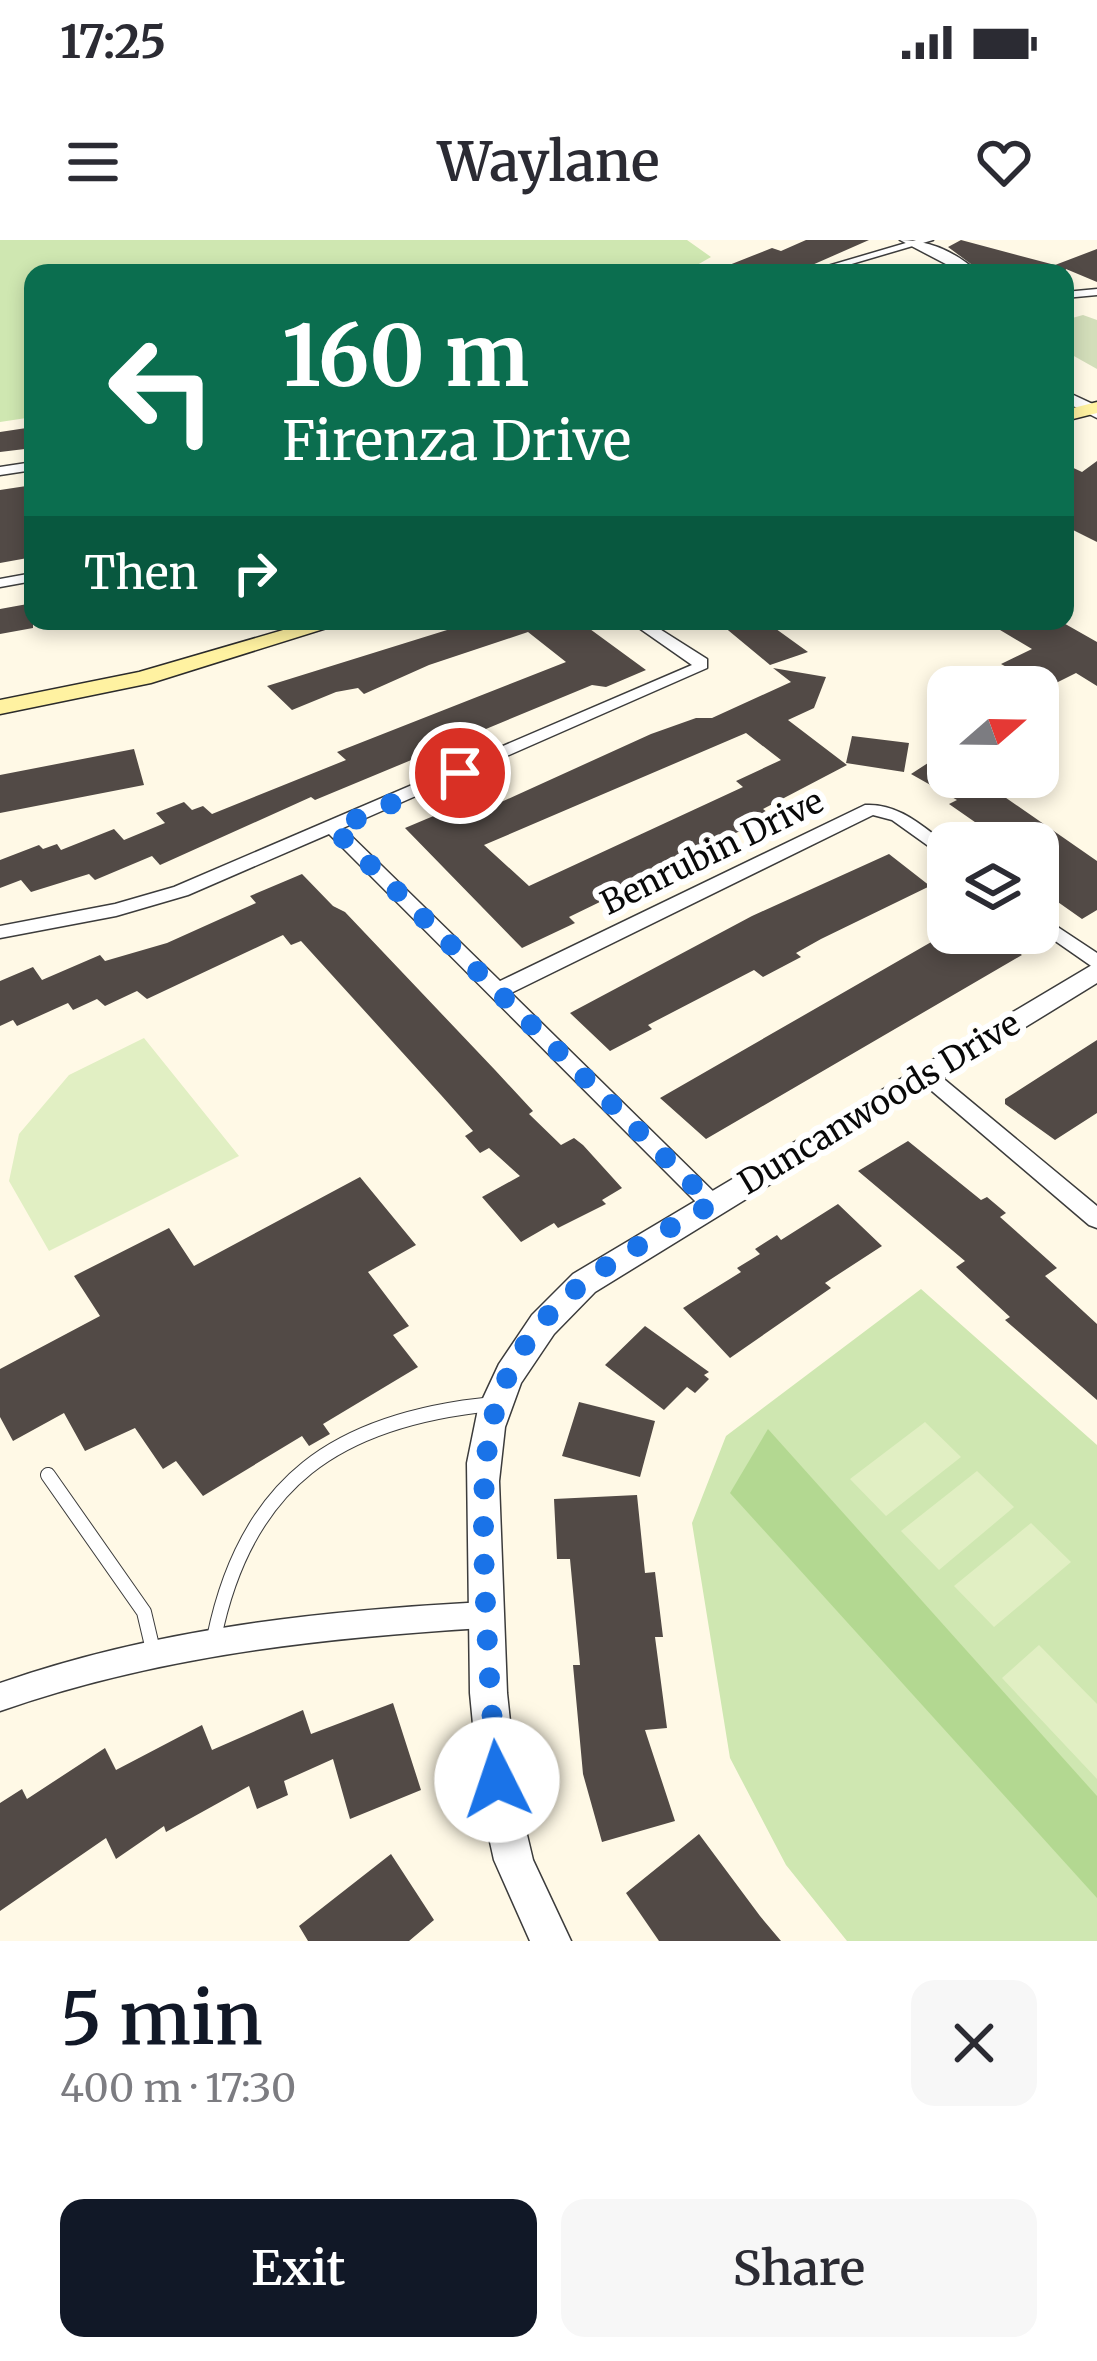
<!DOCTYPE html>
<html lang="en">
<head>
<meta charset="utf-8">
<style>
  :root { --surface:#fff; --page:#f7f7f7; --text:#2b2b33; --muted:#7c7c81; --accent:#111827 }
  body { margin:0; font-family:Merriweather,serif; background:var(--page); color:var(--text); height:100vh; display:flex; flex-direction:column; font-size:45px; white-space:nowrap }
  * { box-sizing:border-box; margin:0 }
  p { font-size:39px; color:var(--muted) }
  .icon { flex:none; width:66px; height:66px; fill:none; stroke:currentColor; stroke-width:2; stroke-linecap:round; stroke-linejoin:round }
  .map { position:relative; height:1701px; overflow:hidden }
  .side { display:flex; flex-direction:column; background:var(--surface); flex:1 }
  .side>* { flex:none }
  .banner { position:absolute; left:24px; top:24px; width:1050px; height:366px; border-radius:24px; box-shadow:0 6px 18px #0003; background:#0b6e4f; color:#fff; overflow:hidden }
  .needle { width:78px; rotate:70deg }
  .controls { position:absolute; left:927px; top:426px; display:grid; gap:24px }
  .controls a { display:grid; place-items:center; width:132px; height:132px; border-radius:24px; background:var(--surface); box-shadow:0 6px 18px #0003; font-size:60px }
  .pin { position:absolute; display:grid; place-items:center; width:102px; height:102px; color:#fff; margin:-51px; border:6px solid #fff; border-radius:50%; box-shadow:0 3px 12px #0007 }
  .me { position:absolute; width:132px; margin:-66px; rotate:356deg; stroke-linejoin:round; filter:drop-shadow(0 0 9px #0008) }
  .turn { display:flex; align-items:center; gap:42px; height:252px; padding:0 60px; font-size:54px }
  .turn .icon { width:156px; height:156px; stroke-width:2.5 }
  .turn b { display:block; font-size:84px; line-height:102px }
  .then { display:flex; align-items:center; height:114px; padding:0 60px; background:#0003; gap:24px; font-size:45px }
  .round { display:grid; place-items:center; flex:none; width:126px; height:126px; border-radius:24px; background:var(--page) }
  .summary { display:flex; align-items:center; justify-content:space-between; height:204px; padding:0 60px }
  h1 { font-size:72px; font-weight:600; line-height:90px; color:var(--accent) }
  .action { display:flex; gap:24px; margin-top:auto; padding:24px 60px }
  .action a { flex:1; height:138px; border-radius:24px; background:var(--accent); color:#fff; font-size:48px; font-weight:600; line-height:138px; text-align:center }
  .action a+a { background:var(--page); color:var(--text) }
  .status { display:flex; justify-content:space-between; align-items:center; height:84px; padding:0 60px; background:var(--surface); direction:ltr }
  .status svg { height:33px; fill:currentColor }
  header { display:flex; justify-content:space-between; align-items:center; height:156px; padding:0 60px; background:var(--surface); font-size:54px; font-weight:600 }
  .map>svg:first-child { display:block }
  .green { fill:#cfe7b1 }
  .forest { fill:#b3d891 }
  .cemetery { fill:#d3deba }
  .pitch { fill:#e1efc3 }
  .building { fill:#524a46; fill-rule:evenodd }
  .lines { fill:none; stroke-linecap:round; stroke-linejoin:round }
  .service-casing { stroke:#3c3c3c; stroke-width:16 }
  .minor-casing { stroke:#3c3c3c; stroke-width:3 }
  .tertiary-casing { stroke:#3c3c3c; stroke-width:3 }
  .secondary-casing { stroke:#2b2b2b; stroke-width:3 }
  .service { stroke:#fff; stroke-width:14 }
  .minor { fill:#fff; fill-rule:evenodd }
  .tertiary { fill:#fff; fill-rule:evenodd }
  .secondary { fill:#fff2a1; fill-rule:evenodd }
  .route { stroke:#1a73e8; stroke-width:21; stroke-dasharray:0 37.8 }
  .labels { text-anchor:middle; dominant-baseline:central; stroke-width:12; stroke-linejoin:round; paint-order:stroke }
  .street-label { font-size:33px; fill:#090909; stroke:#fff }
</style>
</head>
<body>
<div class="status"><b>17:25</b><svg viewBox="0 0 49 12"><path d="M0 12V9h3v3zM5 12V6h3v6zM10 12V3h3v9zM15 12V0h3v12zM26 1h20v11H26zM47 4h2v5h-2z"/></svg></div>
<header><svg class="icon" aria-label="menu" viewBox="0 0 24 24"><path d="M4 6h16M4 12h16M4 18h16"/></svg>Waylane<svg class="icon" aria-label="heart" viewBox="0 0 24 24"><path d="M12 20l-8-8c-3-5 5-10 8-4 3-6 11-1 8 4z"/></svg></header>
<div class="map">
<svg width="1097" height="1701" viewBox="0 0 1097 1701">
  <rect width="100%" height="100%" fill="#fff9e6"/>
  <!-- green -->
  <path class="green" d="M 0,0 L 687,0 L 711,17 L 683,33 L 33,33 L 33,177 L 0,182 Z
    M 921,1049 L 1097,1205 L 1097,1701 L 847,1701 L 786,1625 L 730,1518 L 692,1283 L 726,1196 Z"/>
  <!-- forest -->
  <path class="forest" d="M 768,1189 L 1097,1556 L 1097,1658 L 730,1253 Z"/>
  <!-- cemetery -->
  <path class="cemetery" d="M 1083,75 L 1097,80 L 1097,129 L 1065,111 L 1065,80 Z"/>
  <!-- pitch -->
  <path class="pitch" d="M 144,798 L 239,916 L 49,1011 L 9,941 L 19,894 L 69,835 Z
    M 925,1182 L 961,1217 L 886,1276 L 850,1239 Z
    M 977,1231 L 1014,1267 L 939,1330 L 901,1291 Z
    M 1031,1283 L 1071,1322 L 994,1387 L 954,1346 Z
    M 1039,1405 L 1097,1464 L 1097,1539 L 1002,1438 Z"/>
  <!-- building -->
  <path class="building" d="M 806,0 L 869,0 L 794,33 L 709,33 L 772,8 L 781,11 Z
    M 961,0 L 1055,25 L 1097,9 L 1097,42 L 1066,29 L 1065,33 L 983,33 L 948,7 Z
    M 33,187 L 33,208 L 0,212 L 0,192 Z
    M 1097,221 L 1097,302 L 1065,286 L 1065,224 L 1082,232 Z
    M 33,245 L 33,317 L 0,323 L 0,250 Z
    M 33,363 L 33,388 L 0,394 L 0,369 Z
    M 476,381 L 579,381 L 646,430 L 606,447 L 592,445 L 315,560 L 311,557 L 160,625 L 152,616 L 95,640 L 89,634 L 31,652 L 21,640 L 0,648 L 0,620 L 39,605 L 43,609 L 57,604 L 61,610 L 114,589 L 124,600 L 165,583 L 156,573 L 184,562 L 192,570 L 203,566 L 212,574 L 346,520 L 337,512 L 566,422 L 528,392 L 429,425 L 364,454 L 358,448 L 336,452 L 292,470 L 267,446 Z
    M 717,381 L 765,381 L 808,412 L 770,425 Z
    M 985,381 L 1060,381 L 1097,402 L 1097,446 L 1076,433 L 1048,447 L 976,447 L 1012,430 L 1001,424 L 1032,409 Z
    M 773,428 L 826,437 L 814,468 L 788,480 L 847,525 L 763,569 L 772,576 L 638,639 L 641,642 L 569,677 L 575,683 L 522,708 L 405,588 L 443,572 L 455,583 L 651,494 L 696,478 L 712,478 L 791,442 ZM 746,493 L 781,520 L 736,541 L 743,547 L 529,646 L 484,605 Z
    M 852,496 L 909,503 L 904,532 L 846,523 Z
    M 134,509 L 144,545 L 0,573 L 0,535 Z
    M 948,510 L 948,537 L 976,537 L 1097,621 L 1097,670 L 1082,679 L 1038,648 L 1038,603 L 1005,603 L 949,564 L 957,560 L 911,534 Z
    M 889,614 L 930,646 L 821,699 L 796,713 L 801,717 L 763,737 L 754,730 L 648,785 L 652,789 L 610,811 L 570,773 L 752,676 Z
    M 302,634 L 333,666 L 345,672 L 495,830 L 533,871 L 529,874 L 561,905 L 574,898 L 583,905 L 622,948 L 602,960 L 606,964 L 558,988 L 554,983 L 521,1002 L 482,957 L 520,936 L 489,908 L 480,913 L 465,896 L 473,891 L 441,855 L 301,701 L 291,705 L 283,695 L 147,759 L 137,751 L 105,766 L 97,759 L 73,770 L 68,763 L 17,786 L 13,780 L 0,786 L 0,741 L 33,727 L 42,740 L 100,715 L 105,721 L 167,703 L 256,663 L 250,656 Z
    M 958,693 L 993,693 L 1022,715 L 706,899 L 660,858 L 933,701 L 936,704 Z
    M 1097,800 L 1097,873 L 1055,900 L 1005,864 L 1005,859 Z
    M 908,901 L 981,960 L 987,957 L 1006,973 L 1000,977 L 1057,1028 L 1045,1036 L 1097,1084 L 1097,1160 L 1005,1080 L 1010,1077 L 956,1027 L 965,1021 L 858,931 Z
    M 360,937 L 416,1005 L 368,1032 L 409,1086 L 393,1095 L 418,1127 L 323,1184 L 330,1194 L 309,1206 L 302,1196 L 203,1256 L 176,1221 L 163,1229 L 135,1188 L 85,1211 L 64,1173 L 13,1201 L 0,1177 L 0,1129 L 100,1076 L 74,1036 L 169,988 L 194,1026 Z
    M 838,964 L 882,1006 L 825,1043 L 831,1048 L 730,1118 L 683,1068 L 741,1032 L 737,1028 L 760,1014 L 755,1009 L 777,995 L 781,1000 Z
    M 645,1086 L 709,1132 L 704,1135 L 709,1139 L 695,1153 L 687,1147 L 664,1170 L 605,1125 Z
    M 579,1162 L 655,1181 L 640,1237 L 562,1216 Z
    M 637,1255 L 645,1333 L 655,1332 L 663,1397 L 655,1397 L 667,1488 L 645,1490 L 675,1581 L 602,1602 L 583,1534 L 573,1425 L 580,1425 L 570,1319 L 557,1319 L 554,1259 Z
    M 393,1463 L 421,1550 L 350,1579 L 333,1519 L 284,1541 L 288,1555 L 257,1569 L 249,1546 L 166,1592 L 164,1586 L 116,1619 L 106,1598 L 0,1671 L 0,1563 L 22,1549 L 27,1559 L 105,1508 L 116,1530 L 202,1485 L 212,1510 L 303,1470 L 311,1494 Z
    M 699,1594 L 760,1676 L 781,1701 L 659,1701 L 626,1653 Z
    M 391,1614 L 434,1680 L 409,1701 L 308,1701 L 299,1686 Z"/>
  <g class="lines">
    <!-- service casing -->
    <g class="service-casing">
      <path id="service" d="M 48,1235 L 144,1372 L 153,1410
        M 214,1398 C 246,1241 338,1179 493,1164"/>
    </g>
    <!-- minor casing -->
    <g class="minor-casing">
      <path id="minor" d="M 916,0 L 933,0 L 821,33 L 804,33 Z
        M 1097,49 L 1097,55 L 1065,58 L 1065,52 Z
        M 33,222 L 33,230 L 0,235 L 0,227 Z
        M 33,333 L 33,341 L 0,347 L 0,339 Z
        M 629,381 L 647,381 L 707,419 L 707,428 L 343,588 L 500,741 L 865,565 C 899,563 922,586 948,605 L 948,620 L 892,580 L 873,575 L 511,753 L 720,958 L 723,964 L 720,970 L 704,970 L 329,594 L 188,655 L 116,676 L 0,698 L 0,686 L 115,664 L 174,647 L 692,425 Z
        M 1038,674 L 1097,713 L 1097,730 L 1038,689 Z
        M 926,827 L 933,830 L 1097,966 L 1097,988 L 1089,985 L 919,840 L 916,835 L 919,830 Z
        M 484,1362 L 494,1366 L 498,1375 L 494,1384 L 484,1388 C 318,1398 158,1416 0,1471 L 0,1443 C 158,1388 318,1371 484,1362 Z"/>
    </g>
    <!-- tertiary casing -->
    <g class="tertiary-casing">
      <path id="tertiary" d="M 900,0 C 930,0 957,13 979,33 L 963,33 Z
        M 1065,151 L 1097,166 L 1097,178 L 1065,162 Z
        M 1097,722 L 1097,743 L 595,1052 L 554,1094 L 521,1143 L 505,1187 L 499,1241 L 507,1453 L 518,1557 L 533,1620 L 571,1701 L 530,1701 L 494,1620 L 480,1557 L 470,1453 L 467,1223 L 478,1169 L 499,1124 L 532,1075 L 573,1034 Z"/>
    </g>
    <!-- secondary casing -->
    <g class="secondary-casing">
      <path id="secondary" d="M 1097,162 L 1097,173 L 1065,181 L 1065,170 Z
        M 314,381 L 349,381 L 151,443 L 0,474 L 0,460 L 139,432 Z"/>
    </g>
    <!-- service -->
    <use href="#service" class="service"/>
    <!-- minor -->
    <use href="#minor" class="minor"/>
    <!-- tertiary -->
    <use href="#tertiary" class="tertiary"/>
    <!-- secondary -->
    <use href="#secondary" class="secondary"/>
  </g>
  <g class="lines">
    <!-- route -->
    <path class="route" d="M 460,533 L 334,589 L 712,964 C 660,994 601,1023 558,1065 C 482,1142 482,1221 484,1320 C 486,1394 491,1467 497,1540"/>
  </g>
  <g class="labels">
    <!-- street labels -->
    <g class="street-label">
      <text transform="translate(712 612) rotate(-26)">Benrubin Drive</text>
      <text transform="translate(879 863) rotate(-31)">Duncanwoods Drive</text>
    </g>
  </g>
</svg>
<div class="controls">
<a><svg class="needle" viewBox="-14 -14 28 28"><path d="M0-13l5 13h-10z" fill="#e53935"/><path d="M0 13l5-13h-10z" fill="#7c7c81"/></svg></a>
<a><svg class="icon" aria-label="layers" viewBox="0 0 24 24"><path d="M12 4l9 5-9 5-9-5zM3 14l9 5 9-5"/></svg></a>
</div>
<div class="pin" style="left:460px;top:533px;background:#d93025"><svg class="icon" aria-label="arrive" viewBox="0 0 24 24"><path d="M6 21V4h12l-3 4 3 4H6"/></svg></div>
<svg class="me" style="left:497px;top:1540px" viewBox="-20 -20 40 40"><circle r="19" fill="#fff"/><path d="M0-13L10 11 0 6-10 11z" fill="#1a73e8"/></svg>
<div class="banner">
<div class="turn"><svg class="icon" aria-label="left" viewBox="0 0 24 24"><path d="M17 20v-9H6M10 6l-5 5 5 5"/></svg><div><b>160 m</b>Firenza Drive</div></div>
<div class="then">Then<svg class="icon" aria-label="right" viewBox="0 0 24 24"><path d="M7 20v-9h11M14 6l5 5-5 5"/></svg></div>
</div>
</div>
<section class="side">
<div class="summary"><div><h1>5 min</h1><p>400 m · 17:30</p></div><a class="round"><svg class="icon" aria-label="close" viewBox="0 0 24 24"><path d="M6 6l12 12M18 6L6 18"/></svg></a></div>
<div class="action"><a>Exit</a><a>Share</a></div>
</section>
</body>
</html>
